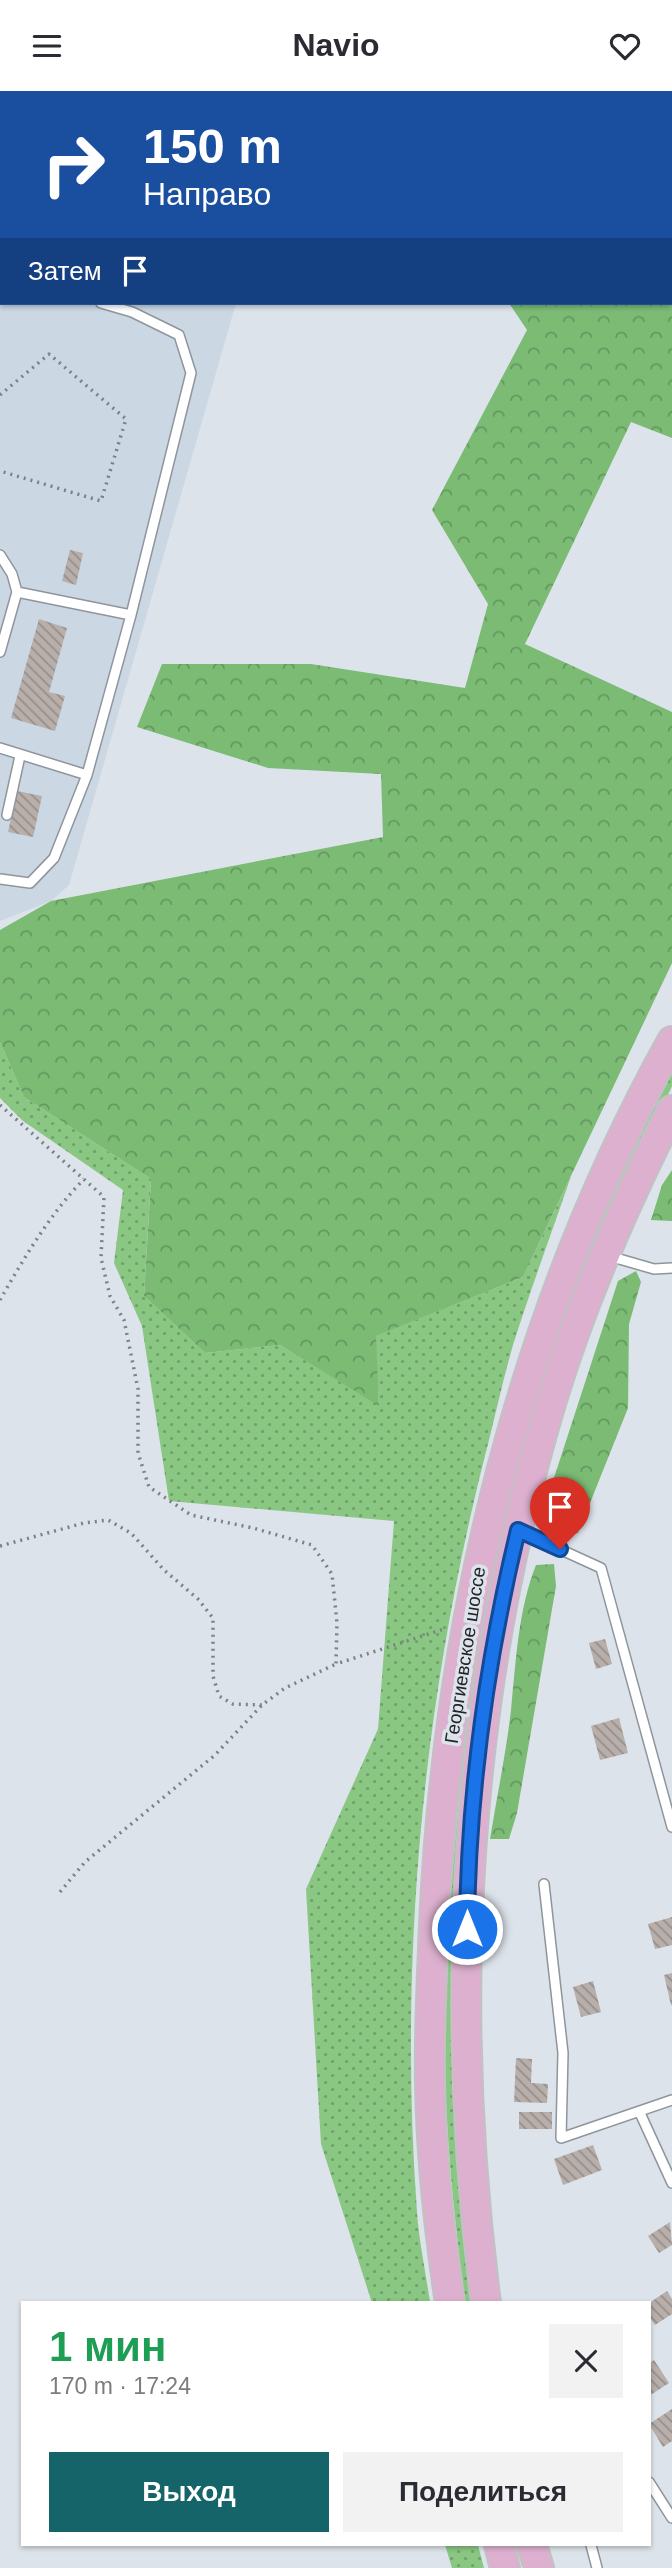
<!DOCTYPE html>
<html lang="ru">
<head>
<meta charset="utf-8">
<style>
  :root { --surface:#fff; --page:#f2f2f3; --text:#2b2b33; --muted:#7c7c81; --accent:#15646a }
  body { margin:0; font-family:Helvetica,sans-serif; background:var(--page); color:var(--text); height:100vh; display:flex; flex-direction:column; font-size:26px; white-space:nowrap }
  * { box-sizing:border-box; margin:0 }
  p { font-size:23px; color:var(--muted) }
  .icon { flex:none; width:38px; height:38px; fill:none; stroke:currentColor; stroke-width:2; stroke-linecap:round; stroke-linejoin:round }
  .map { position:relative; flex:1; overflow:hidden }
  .details { position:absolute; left:21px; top:2210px; width:630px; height:245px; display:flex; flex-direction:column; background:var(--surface); border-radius:0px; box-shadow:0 2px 5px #0004 }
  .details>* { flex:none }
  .top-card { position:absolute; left:0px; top:0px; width:672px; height:214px; box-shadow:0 2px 5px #0004; background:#1a4fa0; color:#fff; overflow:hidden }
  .pin { position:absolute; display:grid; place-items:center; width:60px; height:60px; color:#fff; margin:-72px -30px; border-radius:50% 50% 50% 0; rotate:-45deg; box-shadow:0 0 7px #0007 }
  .pin .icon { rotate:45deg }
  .me { position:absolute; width:77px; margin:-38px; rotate:0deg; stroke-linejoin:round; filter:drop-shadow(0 0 5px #0008) }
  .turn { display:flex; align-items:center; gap:24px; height:147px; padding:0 28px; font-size:32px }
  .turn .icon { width:91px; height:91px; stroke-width:2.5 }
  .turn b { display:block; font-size:49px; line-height:60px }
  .then { display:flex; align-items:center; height:66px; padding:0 28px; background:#0003; gap:14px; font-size:26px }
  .round { display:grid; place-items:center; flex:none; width:74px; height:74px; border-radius:0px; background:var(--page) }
  .overview { display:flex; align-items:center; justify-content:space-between; height:119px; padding:0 28px }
  h1 { font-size:42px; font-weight:700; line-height:52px; color:#1e9e55 }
  .primary-button { display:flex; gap:14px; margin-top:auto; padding:14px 28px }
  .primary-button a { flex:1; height:80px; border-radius:0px; background:var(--accent); color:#fff; font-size:28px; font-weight:700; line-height:80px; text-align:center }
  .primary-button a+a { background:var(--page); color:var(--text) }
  header { display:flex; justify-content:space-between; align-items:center; height:91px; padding:0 28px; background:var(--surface); font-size:32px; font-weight:700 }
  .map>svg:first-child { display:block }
  .built { fill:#cbd7e3 }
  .grass { fill:url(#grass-dots) }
  .forest { fill:url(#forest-crowns) }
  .building { fill:url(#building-back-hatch) }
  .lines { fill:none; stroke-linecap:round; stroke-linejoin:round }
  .service-casing { stroke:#8f959c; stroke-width:12 }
  .primary-casing { stroke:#c1c2c3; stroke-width:32 }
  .path { stroke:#7c8186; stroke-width:3.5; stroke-dasharray:2 5; stroke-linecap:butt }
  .service { stroke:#fff; stroke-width:9 }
  .primary { stroke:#dcb0ce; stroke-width:28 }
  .route-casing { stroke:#114b97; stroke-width:18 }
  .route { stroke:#1a73e8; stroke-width:12 }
  .labels { text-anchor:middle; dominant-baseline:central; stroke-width:7; stroke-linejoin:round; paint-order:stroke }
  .street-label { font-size:19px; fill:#222427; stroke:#dce3ea }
</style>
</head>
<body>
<header><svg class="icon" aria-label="menu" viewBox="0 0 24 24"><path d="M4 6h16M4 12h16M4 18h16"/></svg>Navio<svg class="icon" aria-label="heart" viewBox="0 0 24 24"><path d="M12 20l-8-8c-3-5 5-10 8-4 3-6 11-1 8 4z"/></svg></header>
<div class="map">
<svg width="672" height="2477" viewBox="0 0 672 2477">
  <defs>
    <pattern id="grass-dots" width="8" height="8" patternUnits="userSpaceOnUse" patternTransform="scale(1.75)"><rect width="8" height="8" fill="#8ac783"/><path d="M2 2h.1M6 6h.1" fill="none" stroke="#70a16b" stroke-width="1.8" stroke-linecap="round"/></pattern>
    <pattern id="forest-crowns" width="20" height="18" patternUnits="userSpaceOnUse" patternTransform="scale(1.75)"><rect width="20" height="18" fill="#7bbb74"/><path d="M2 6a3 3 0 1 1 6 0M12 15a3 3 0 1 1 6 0" fill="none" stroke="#64985f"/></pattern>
    <pattern id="building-back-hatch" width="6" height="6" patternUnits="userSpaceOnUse" patternTransform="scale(1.75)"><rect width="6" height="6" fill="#b8afab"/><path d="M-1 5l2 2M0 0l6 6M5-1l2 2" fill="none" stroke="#958e8b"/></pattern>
  </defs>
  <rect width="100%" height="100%" fill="#dce3ea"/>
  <!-- built -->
  <path class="built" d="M 0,113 L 2,212 L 236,212 L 69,794 L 51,810 L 0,830 Z"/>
  <!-- grass -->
  <path class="grass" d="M 0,951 L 24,1006 L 151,1088 L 144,1205 L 205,1262 L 280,1254 L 379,1314 L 375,1245 L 523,1186 L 571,1085 C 552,1141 531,1197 513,1254 C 504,1285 497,1317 489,1349 C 424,1599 398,1863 417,2121 C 419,2151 426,2182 430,2212 L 372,2212 L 321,2053 L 306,1798 L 378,1638 L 394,1430 L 169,1410 L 142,1235 L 114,1172 L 123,1099 L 23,1030 L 0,1007 Z
    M 672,973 L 672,995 L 611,1131 L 602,1128 Z
    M 504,1445 L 453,1884 L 454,2022 L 474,2212 L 465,2212 C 455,2130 445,2047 445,1964 C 444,1791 467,1620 500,1450 Z
    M 445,2454 L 478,2454 L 484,2477 L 452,2477 Z"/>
  <!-- forest -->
  <path class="forest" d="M 174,0 L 672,0 L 672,347 L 631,331 L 525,553 L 672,621 L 672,872 L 523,1186 L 376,1245 L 379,1315 L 280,1254 L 205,1262 L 144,1205 L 151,1088 L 24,1006 L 0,951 L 0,839 L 51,810 L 383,746 L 381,683 L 268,677 L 137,636 L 162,573 L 311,573 L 465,597 L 488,513 L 432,419 L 527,239 L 509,212 L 670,212 L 670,2 Z
    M 672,1079 L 672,1130 L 651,1129 L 662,1094 Z
    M 636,1180 L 641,1191 L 629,1233 L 628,1317 L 578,1442 L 561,1446 L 542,1430 L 553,1390 L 618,1190 Z
    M 554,1473 L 556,1495 L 517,1722 L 509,1748 L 490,1748 C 497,1705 506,1662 511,1619 C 516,1571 518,1519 536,1474 Z"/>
  <!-- building -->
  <path class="building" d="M 70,459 L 83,462 L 76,494 L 62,490 Z
    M 39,528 L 67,537 L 49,601 L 65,605 L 55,640 L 11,627 Z
    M 17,700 L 42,705 L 33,746 L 8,741 Z
    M 605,1548 L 612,1573 L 596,1578 L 589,1552 Z
    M 619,1627 L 628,1662 L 600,1669 L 591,1635 Z
    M 672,1826 L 672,1854 L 655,1858 L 648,1833 Z
    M 672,1882 L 672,1914 L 671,1914 L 664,1884 Z
    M 593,1890 L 601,1921 L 581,1926 L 573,1896 Z
    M 516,1967 L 532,1968 L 531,1992 L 548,1993 L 547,2012 L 514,2011 Z
    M 519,2021 L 552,2021 L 552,2038 L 519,2038 Z
    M 593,2054 L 602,2079 L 563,2094 L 554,2068 Z
    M 670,2131 L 672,2154 L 659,2162 L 648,2145 Z
    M 667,2200 L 672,2208 L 672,2223 L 655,2234 L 649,2225 L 649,2212 Z
    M 654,2269 L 669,2292 L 649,2305 L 649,2273 Z
    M 672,2318 L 672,2350 L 663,2356 L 649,2333 Z"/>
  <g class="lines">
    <!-- service casing -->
    <g class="service-casing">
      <path id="service" d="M 0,194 L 2,194
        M 0,464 L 12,483 L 17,501 L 131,524
        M 0,561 L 17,501
        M 0,657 L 87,684
        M 7,724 L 20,665
        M 0,788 L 30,792 L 54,767 L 87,684 L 131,524 L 191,282 L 179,244 L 132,221 L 101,212
        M 609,1165 L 654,1178 L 672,1177
        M 522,1441 L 601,1477 L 672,1736
        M 544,1793 L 563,1962 L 561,2047 L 672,2009
        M 640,2022 L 672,2092
        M 649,2391 L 672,2427
        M 591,2454 L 597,2477"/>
    </g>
    <!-- primary casing -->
    <g class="primary-casing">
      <path id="primary" d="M 450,2212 C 439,2139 431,2064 430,1990 C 429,1938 432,1886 434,1833 C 448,1526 522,1220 672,950
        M 486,2212 C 447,1910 464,1601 552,1309 C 582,1210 625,1112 672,1019
        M 499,2454 L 505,2477
        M 532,2454 L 539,2477"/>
    </g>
    <!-- path -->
    <path class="path" d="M 0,304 L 49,263 L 126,328 L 101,410 L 0,380
      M 0,1014 L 104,1106 L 101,1167 L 110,1205 L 124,1229 L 138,1298 L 138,1362 L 149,1396 L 191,1424 L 253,1437 L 312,1454 L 332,1483 L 337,1532 L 336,1573 L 444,1538
      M 0,1209 C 24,1167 50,1123 84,1088
      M 0,1455 L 84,1432 L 108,1429 L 131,1442 L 164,1479 L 198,1508 L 213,1527 L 213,1585 L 219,1605 L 233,1613 L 262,1614
      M 60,1801 L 85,1771 L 215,1664 L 262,1614 L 285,1597 L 336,1573"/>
    <!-- service -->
    <use href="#service" class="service"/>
    <!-- primary -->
    <use href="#primary" class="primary"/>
  </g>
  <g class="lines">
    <!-- route casing -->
    <g class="route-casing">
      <path id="route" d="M 467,1838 C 468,1706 487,1568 518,1439 L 560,1458"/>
    </g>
    <!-- route -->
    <use href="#route" class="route"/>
  </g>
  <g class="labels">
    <!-- street labels -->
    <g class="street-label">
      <text transform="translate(465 1564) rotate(-81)">Георгиевское шоссе</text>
    </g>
  </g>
</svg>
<div class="pin" style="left:560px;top:1458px;background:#d93025"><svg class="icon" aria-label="arrive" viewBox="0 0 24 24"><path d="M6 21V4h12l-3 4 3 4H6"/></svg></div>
<svg class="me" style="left:467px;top:1838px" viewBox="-20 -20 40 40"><circle r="17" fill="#1a73e8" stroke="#fff" stroke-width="3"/><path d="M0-11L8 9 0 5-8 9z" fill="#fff"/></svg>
<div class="top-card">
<div class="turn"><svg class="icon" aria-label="right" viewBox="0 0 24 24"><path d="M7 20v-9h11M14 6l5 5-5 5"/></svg><div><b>150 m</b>Направо</div></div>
<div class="then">Затем<svg class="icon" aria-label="arrive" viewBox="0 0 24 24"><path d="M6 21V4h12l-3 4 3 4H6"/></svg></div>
</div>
<section class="details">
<div class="overview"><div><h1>1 мин</h1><p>170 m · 17:24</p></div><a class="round"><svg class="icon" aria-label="close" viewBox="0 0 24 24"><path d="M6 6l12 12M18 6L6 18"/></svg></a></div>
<div class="primary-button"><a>Выход</a><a>Поделиться</a></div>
</section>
</div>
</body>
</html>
